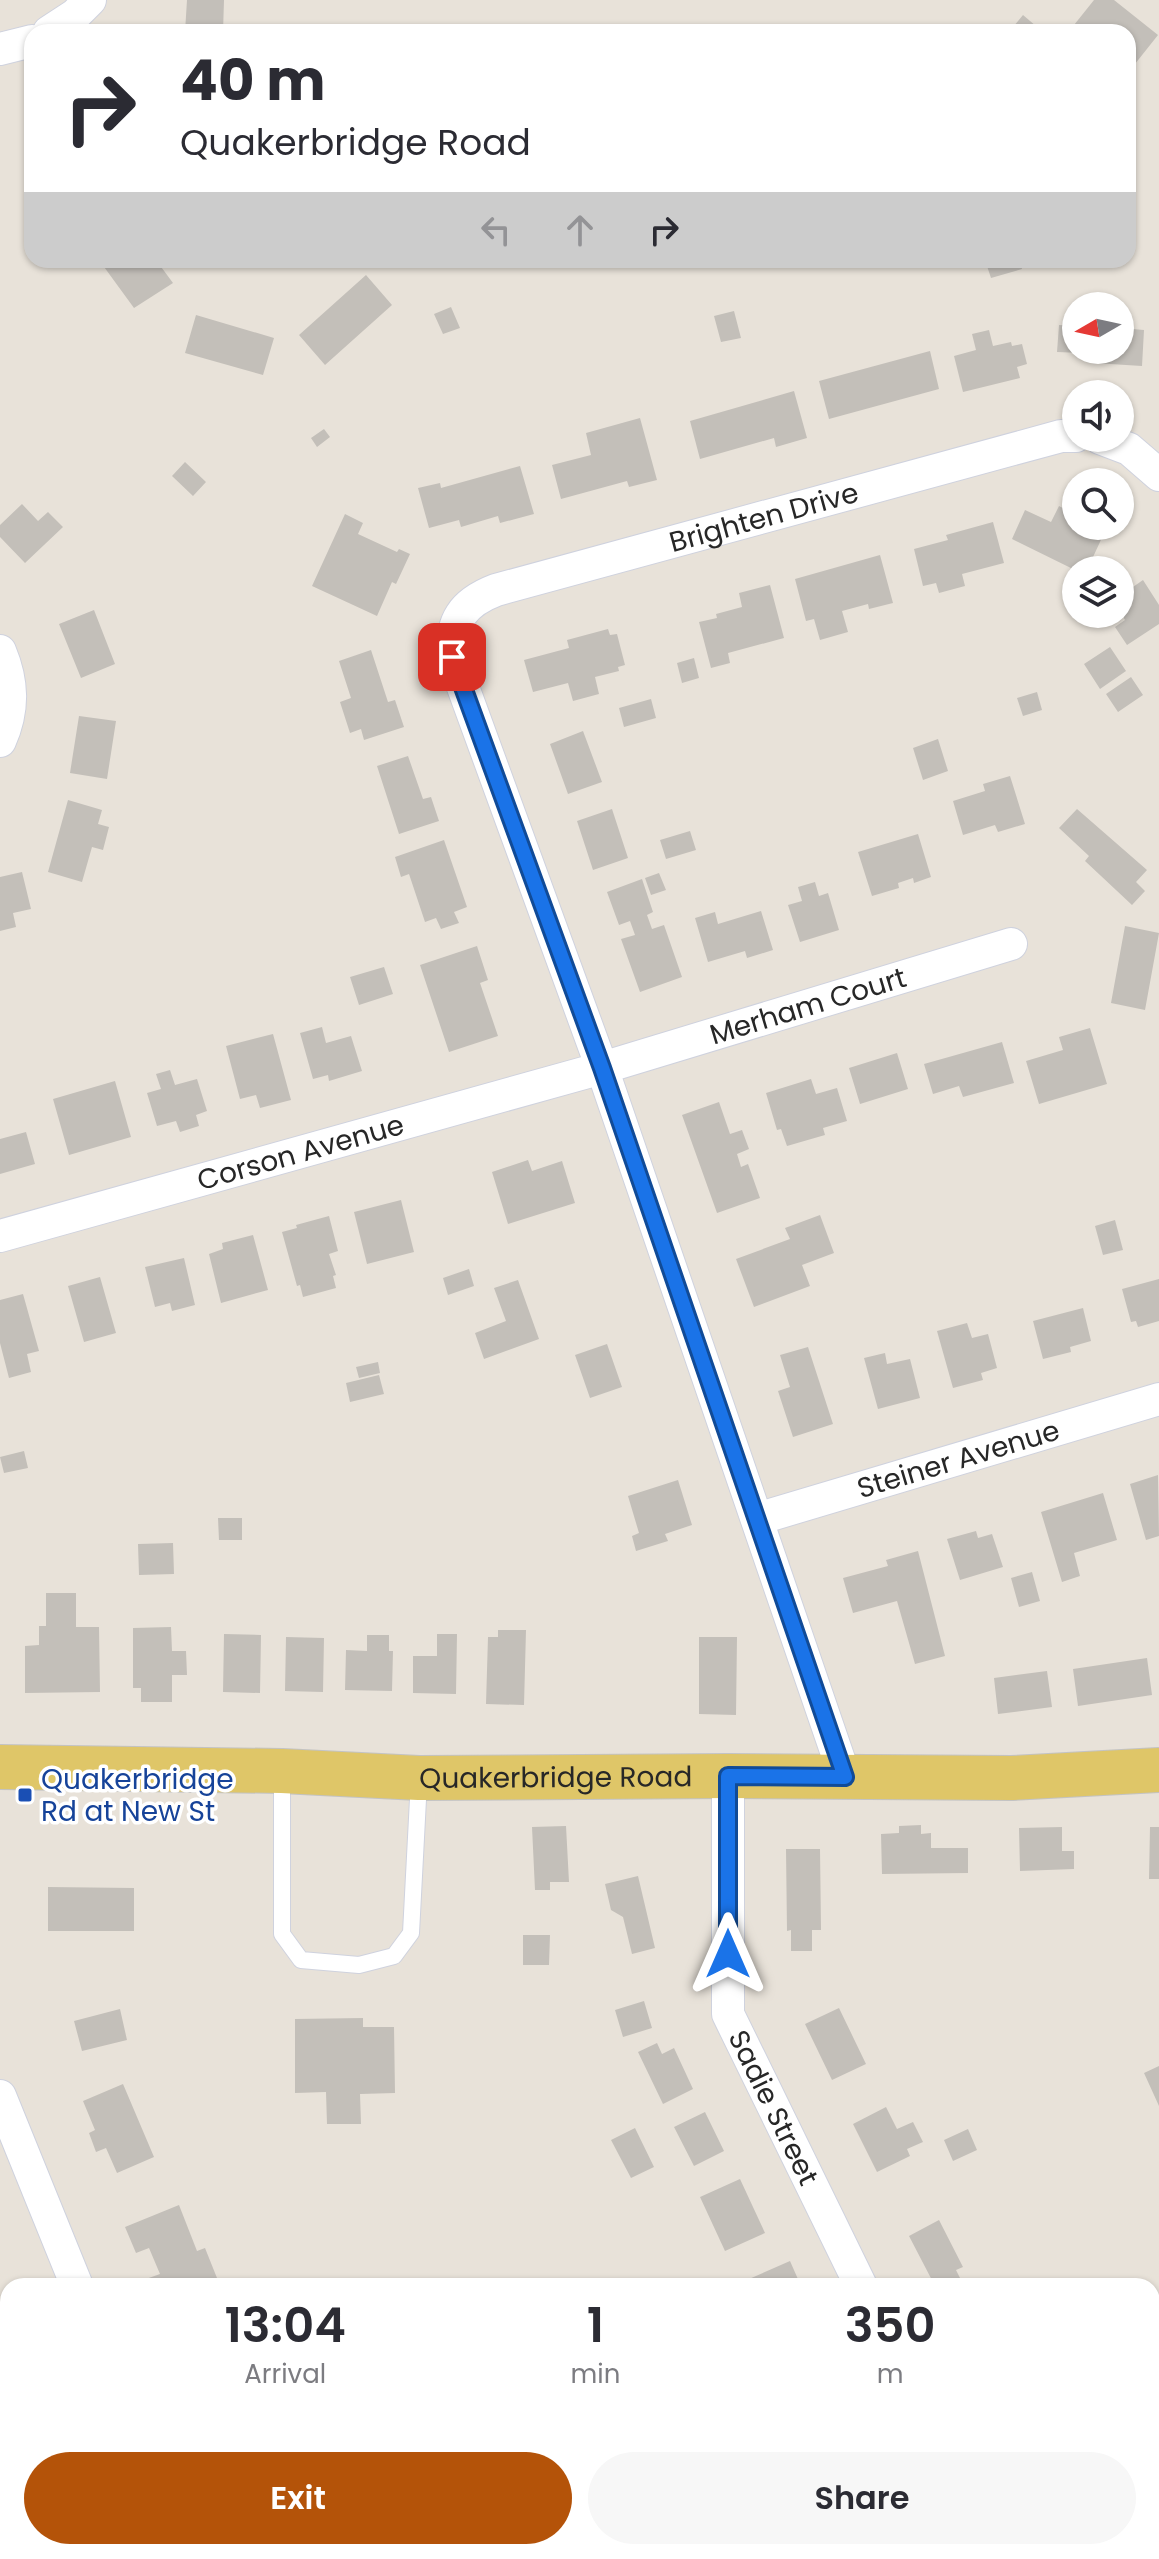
<!DOCTYPE html>
<html lang="en">
<head>
<meta charset="utf-8">
<style>
  :root { --surface:#fff; --page:#f7f7f7; --text:#2b2b33; --muted:#7c7c81; --accent:#b45309 }
  body { margin:0; font-family:Poppins,sans-serif; background:var(--page); color:var(--text); height:100vh; display:flex; flex-direction:column; font-size:30px; white-space:nowrap }
  * { box-sizing:border-box; margin:0 }
  p { font-size:26px; color:var(--muted) }
  .icon { flex:none; width:44px; height:44px; fill:none; stroke:currentColor; stroke-width:2; stroke-linecap:round; stroke-linejoin:round }
  .map { position:relative; flex:1; overflow:hidden }
  .drawer { position:absolute; left:0px; top:2278px; width:1160px; height:282px; display:flex; flex-direction:column; background:var(--surface); border-radius:24px 24px 0 0; box-shadow:0 2px 6px #0004 }
  .drawer>* { flex:none }
  .top-card { position:absolute; left:24px; top:24px; width:1112px; height:244px; border-radius:24px; box-shadow:0 2px 6px #0004; background:#fff; color:var(--text); overflow:hidden }
  .needle { width:52px; rotate:261deg }
  .controls { position:absolute; left:1062px; top:292px; display:grid; gap:16px }
  .controls a { display:grid; place-items:center; width:72px; height:72px; border-radius:50%; background:var(--surface); box-shadow:0 2px 6px #0004; font-size:40px }
  .pin { position:absolute; display:grid; place-items:center; width:68px; height:68px; color:#fff; margin:-34px; border-radius:16px; box-shadow:0 4px 12px #0006 }
  .me { position:absolute; width:88px; margin:-44px; rotate:0deg; stroke-linejoin:round; filter:drop-shadow(0 0 6px #0008) }
  .turn { display:flex; align-items:center; gap:28px; height:168px; padding:0 24px; font-size:36px }
  .turn .icon { width:104px; height:104px; stroke-width:2.5 }
  .turn b { display:block; font-size:56px; line-height:68px }
  .lanes { display:flex; align-items:center; height:76px; padding:0 24px; background:#0003; justify-content:center; gap:40px; direction:ltr }
  .lanes .off { opacity:.35 }
  .eta { display:flex; justify-content:space-evenly; align-items:center; height:136px; text-align:center }
  .eta b { font-size:48px; font-weight:600; line-height:56px }
  .action { display:flex; gap:16px; margin-top:auto; padding:16px 24px }
  .action a { flex:1; height:92px; border-radius:48px; background:var(--accent); color:#fff; font-size:32px; font-weight:600; line-height:92px; text-align:center }
  .action a+a { background:var(--page); color:var(--text) }
  .map>svg:first-child { display:block }
  .building { fill:#c3bfb9 }
  .lines { fill:none; stroke-linecap:round; stroke-linejoin:round }
  .lane-casing { stroke:#cfd2de; stroke-width:18 }
  .street-casing { stroke:#cfd2de; stroke-width:34 }
  .primary-casing { stroke:#c3c3c3; stroke-width:46 }
  .lane { stroke:#fff; stroke-width:16 }
  .street { stroke:#fff; stroke-width:32 }
  .primary { stroke:#dfc668; stroke-width:44 }
  .route-casing { stroke:#114b97; stroke-width:20 }
  .route { stroke:#1a73e8; stroke-width:14 }
  .transit-dot { fill:#1a4fb4; stroke:#fff; stroke-width:3 }
  .labels { text-anchor:middle; dominant-baseline:central; stroke-width:7; stroke-linejoin:round; paint-order:stroke }
  .street-label { font-size:28px; fill:#272727; stroke:#fff }
  .transit-label { font-size:28px; fill:#164399; stroke:#fff; text-anchor:start }
</style>
</head>
<body>
<div class="map">
<svg width="1159" height="2559" viewBox="0 0 1159 2559">
  <rect width="100%" height="100%" fill="#e8e2d9"/>
  <!-- building -->
  <path class="building" d="M 187,0 L 224,0 L 223,32 L 185,32 Z
    M 1094,0 L 1114,0 L 1158,35 L 1131,69 L 1128,67 L 1128,32 L 1084,32 L 1074,25 Z
    M 1023,15 L 1043,32 L 1009,32 Z
    M 99,260 L 156,260 L 173,283 L 134,308 Z
    M 985,260 L 1020,260 L 1022,269 L 991,278 Z
    M 366,275 L 392,305 L 325,365 L 299,335 Z
    M 451,307 L 460,328 L 443,334 L 434,314 Z
    M 734,311 L 741,338 L 721,342 L 714,316 Z
    M 196,315 L 274,338 L 263,375 L 185,353 Z
    M 1059,325 L 1076,326 L 1076,350 L 1082,350 L 1082,353 L 1057,352 Z
    M 1120,328 L 1144,330 L 1142,366 L 1094,363 L 1094,350 L 1120,350 Z
    M 989,330 L 993,346 L 1011,342 L 1012,346 L 1022,344 L 1027,364 L 1017,367 L 1020,378 L 963,392 L 954,356 L 976,350 L 972,334 Z
    M 930,351 L 939,389 L 829,419 L 819,381 Z
    M 794,391 L 807,438 L 776,447 L 774,438 L 700,459 L 690,421 Z
    M 640,418 L 657,480 L 629,487 L 627,481 L 561,499 L 552,465 L 591,455 L 586,433 Z
    M 324,429 L 330,437 L 317,447 L 311,438 Z
    M 185,462 L 206,482 L 193,496 L 172,476 Z
    M 520,466 L 534,514 L 500,523 L 498,516 L 461,527 L 459,520 L 429,528 L 418,488 L 440,483 L 441,488 Z
    M 22,504 L 38,521 L 48,512 L 63,527 L 25,563 L 0,537 L 0,525 Z
    M 1059,506 L 1076,515 L 1076,526 L 1099,526 L 1106,529 L 1087,570 L 1075,570 L 1012,539 L 1025,510 L 1051,522 Z
    M 345,514 L 363,523 L 358,534 L 397,552 L 399,549 L 410,554 L 396,584 L 392,582 L 377,616 L 312,586 Z
    M 993,522 L 1004,563 L 962,574 L 965,586 L 939,593 L 936,583 L 923,586 L 914,549 L 948,540 L 946,535 Z
    M 880,555 L 893,603 L 869,609 L 868,604 L 842,611 L 848,632 L 820,640 L 814,619 L 806,621 L 795,579 Z
    M 1143,580 L 1159,605 L 1159,624 L 1127,645 L 1115,627 L 1125,620 L 1120,612 L 1120,596 Z
    M 770,585 L 784,638 L 728,653 L 730,663 L 711,668 L 699,622 L 717,618 L 716,614 L 742,607 L 739,593 Z
    M 94,610 L 115,664 L 81,678 L 59,624 Z
    M 608,629 L 610,635 L 617,634 L 625,665 L 618,667 L 619,671 L 595,677 L 599,694 L 573,701 L 568,683 L 533,692 L 524,660 L 569,648 L 567,640 Z
    M 1110,647 L 1126,671 L 1100,689 L 1084,664 Z
    M 371,650 L 388,702 L 395,700 L 404,727 L 364,740 L 361,729 L 350,733 L 340,702 L 351,698 L 339,661 Z
    M 694,658 L 699,678 L 682,683 L 677,663 Z
    M 1131,677 L 1143,695 L 1118,712 L 1106,694 Z
    M 1037,692 L 1042,710 L 1023,716 L 1017,698 Z
    M 651,699 L 656,718 L 624,727 L 619,708 Z
    M 79,716 L 116,721 L 107,779 L 70,773 Z
    M 583,731 L 602,782 L 568,794 L 550,744 Z
    M 938,739 L 948,771 L 923,780 L 913,748 Z
    M 408,756 L 423,799 L 431,797 L 439,821 L 399,834 L 377,766 Z
    M 1010,776 L 1025,824 L 998,832 L 995,825 L 963,835 L 953,801 L 985,791 L 983,784 Z
    M 68,800 L 102,810 L 98,824 L 109,827 L 103,850 L 92,847 L 82,882 L 48,872 Z
    M 612,809 L 628,858 L 593,870 L 577,821 Z
    M 1077,809 L 1147,870 L 1136,882 L 1145,891 L 1132,905 L 1085,861 L 1089,856 L 1059,828 Z
    M 690,831 L 696,850 L 666,859 L 660,840 Z
    M 918,834 L 931,877 L 914,883 L 913,878 L 898,883 L 899,888 L 872,896 L 858,852 Z
    M 444,840 L 467,907 L 454,912 L 459,923 L 441,929 L 436,918 L 425,922 L 409,874 L 401,877 L 395,857 Z
    M 22,872 L 31,909 L 13,913 L 16,927 L 0,931 L 0,877 Z
    M 659,873 L 666,890 L 651,895 L 645,878 Z
    M 642,879 L 653,912 L 647,915 L 652,929 L 664,925 L 682,977 L 640,992 L 621,939 L 635,935 L 630,921 L 619,925 L 607,892 Z
    M 815,882 L 819,896 L 828,893 L 839,930 L 800,942 L 788,905 L 802,901 L 798,887 Z
    M 761,911 L 773,950 L 747,958 L 745,951 L 708,962 L 695,918 L 715,912 L 718,924 Z
    M 1125,926 L 1159,933 L 1145,1010 L 1111,1003 Z
    M 477,946 L 488,980 L 480,983 L 498,1036 L 449,1052 L 420,965 Z
    M 384,967 L 393,994 L 359,1005 L 350,977 Z
    M 322,1027 L 326,1043 L 351,1036 L 362,1071 L 329,1081 L 328,1075 L 313,1079 L 300,1033 Z
    M 1090,1028 L 1107,1084 L 1039,1104 L 1026,1061 L 1063,1050 L 1059,1037 Z
    M 273,1034 L 291,1100 L 260,1108 L 256,1095 L 240,1099 L 226,1046 Z
    M 1002,1042 L 1014,1083 L 963,1097 L 959,1086 L 933,1094 L 924,1064 Z
    M 897,1053 L 908,1089 L 860,1104 L 849,1068 Z
    M 170,1070 L 175,1085 L 197,1079 L 207,1111 L 196,1115 L 199,1126 L 180,1132 L 176,1121 L 157,1126 L 147,1093 L 161,1089 L 156,1074 Z
    M 811,1079 L 816,1094 L 837,1088 L 847,1121 L 823,1128 L 825,1135 L 787,1146 L 781,1129 L 777,1130 L 766,1093 Z
    M 115,1081 L 131,1137 L 69,1155 L 53,1099 Z
    M 719,1102 L 730,1134 L 742,1130 L 749,1149 L 737,1154 L 741,1167 L 748,1164 L 760,1198 L 717,1213 L 682,1115 Z
    M 26,1132 L 35,1164 L 0,1174 L 0,1139 Z
    M 528,1160 L 532,1171 L 562,1161 L 575,1203 L 508,1224 L 492,1172 Z
    M 401,1200 L 414,1252 L 367,1264 L 354,1212 Z
    M 820,1215 L 834,1253 L 802,1265 L 810,1286 L 754,1307 L 736,1259 L 790,1239 L 785,1228 Z
    M 329,1216 L 338,1251 L 329,1254 L 336,1275 L 333,1276 L 336,1288 L 303,1297 L 300,1285 L 297,1286 L 282,1232 L 297,1228 L 296,1225 Z
    M 1115,1220 L 1123,1250 L 1103,1255 L 1095,1226 Z
    M 253,1235 L 268,1290 L 221,1303 L 209,1254 L 223,1249 L 222,1243 Z
    M 184,1258 L 195,1305 L 172,1311 L 170,1303 L 155,1307 L 145,1267 Z
    M 469,1269 L 474,1286 L 448,1295 L 443,1278 Z
    M 100,1277 L 116,1333 L 84,1342 L 68,1286 Z
    M 1159,1279 L 1159,1321 L 1138,1327 L 1136,1321 L 1131,1322 L 1122,1289 Z
    M 518,1280 L 539,1339 L 484,1359 L 475,1333 L 506,1321 L 494,1288 Z
    M 23,1294 L 39,1351 L 27,1354 L 31,1372 L 9,1378 L 0,1343 L 0,1300 Z
    M 1083,1308 L 1091,1341 L 1070,1347 L 1071,1352 L 1043,1359 L 1033,1321 Z
    M 967,1323 L 972,1338 L 988,1334 L 997,1368 L 981,1373 L 983,1380 L 953,1388 L 937,1331 Z
    M 607,1344 L 622,1387 L 590,1398 L 575,1355 Z
    M 808,1347 L 833,1424 L 793,1437 L 778,1391 L 790,1387 L 780,1355 Z
    M 885,1353 L 887,1364 L 910,1359 L 920,1398 L 878,1409 L 864,1358 Z
    M 378,1362 L 380,1373 L 359,1378 L 356,1367 Z
    M 379,1375 L 384,1394 L 350,1402 L 346,1383 Z
    M 24,1451 L 28,1468 L 4,1473 L 0,1457 Z
    M 1158,1475 L 1159,1536 L 1146,1540 L 1130,1484 Z
    M 678,1480 L 692,1525 L 665,1534 L 668,1541 L 636,1551 L 632,1536 L 639,1533 L 628,1496 Z
    M 1103,1493 L 1117,1540 L 1074,1553 L 1080,1576 L 1062,1582 L 1041,1512 Z
    M 218,1518 L 242,1518 L 242,1540 L 219,1540 Z
    M 976,1531 L 978,1538 L 992,1534 L 1003,1567 L 960,1580 L 947,1539 Z
    M 173,1543 L 174,1574 L 139,1575 L 138,1544 Z
    M 918,1551 L 945,1656 L 915,1664 L 897,1601 L 853,1613 L 843,1578 L 888,1566 L 886,1560 Z
    M 1032,1572 L 1040,1601 L 1019,1607 L 1011,1578 Z
    M 46,1593 L 76,1593 L 76,1627 L 99,1627 L 100,1692 L 25,1693 L 25,1646 L 39,1645 L 39,1626 L 46,1626 Z
    M 171,1627 L 172,1651 L 186,1651 L 187,1675 L 172,1675 L 172,1702 L 141,1702 L 141,1688 L 133,1688 L 133,1628 Z
    M 498,1630 L 526,1630 L 524,1705 L 486,1704 L 488,1637 L 498,1637 Z
    M 224,1634 L 261,1635 L 260,1693 L 223,1692 Z
    M 437,1634 L 457,1634 L 456,1694 L 413,1693 L 413,1656 L 437,1656 Z
    M 367,1635 L 389,1635 L 389,1651 L 393,1651 L 392,1691 L 345,1690 L 346,1650 L 367,1651 Z
    M 286,1637 L 324,1638 L 323,1692 L 285,1691 Z
    M 699,1637 L 737,1637 L 736,1715 L 699,1714 Z
    M 1147,1658 L 1152,1695 L 1078,1706 L 1073,1669 Z
    M 1047,1671 L 1052,1707 L 998,1714 L 994,1678 Z
    M 921,1825 L 921,1834 L 931,1833 L 931,1848 L 968,1848 L 968,1873 L 882,1874 L 881,1834 L 899,1833 L 899,1826 Z
    M 566,1826 L 569,1882 L 550,1882 L 550,1890 L 535,1890 L 532,1827 Z
    M 1062,1827 L 1062,1851 L 1074,1851 L 1074,1869 L 1020,1871 L 1019,1828 Z
    M 1150,1827 L 1159,1827 L 1159,1879 L 1149,1879 Z
    M 786,1849 L 820,1849 L 821,1930 L 812,1930 L 812,1951 L 791,1951 L 791,1930 L 787,1931 Z
    M 638,1876 L 655,1948 L 632,1954 L 623,1917 L 611,1910 L 605,1884 Z
    M 48,1887 L 134,1888 L 134,1931 L 48,1931 Z
    M 523,1935 L 550,1935 L 549,1965 L 523,1965 Z
    M 644,2001 L 652,2028 L 623,2037 L 615,2010 Z
    M 839,2008 L 866,2064 L 832,2080 L 805,2024 Z
    M 120,2009 L 127,2040 L 82,2051 L 74,2021 Z
    M 363,2018 L 363,2027 L 394,2027 L 395,2093 L 360,2094 L 361,2124 L 327,2124 L 326,2092 L 295,2093 L 295,2019 Z
    M 657,2043 L 662,2054 L 674,2048 L 693,2089 L 663,2104 L 638,2052 Z
    M 1159,2066 L 1159,2106 L 1144,2073 Z
    M 123,2084 L 154,2157 L 117,2173 L 106,2148 L 96,2152 L 89,2133 L 95,2130 L 83,2101 Z
    M 886,2107 L 897,2129 L 913,2122 L 923,2142 L 907,2149 L 910,2156 L 877,2172 L 853,2124 Z
    M 705,2112 L 724,2151 L 694,2166 L 674,2127 Z
    M 635,2128 L 654,2167 L 631,2178 L 611,2140 Z
    M 968,2129 L 977,2150 L 953,2161 L 944,2140 Z
    M 740,2179 L 765,2233 L 725,2251 L 700,2197 Z
    M 179,2205 L 197,2251 L 205,2248 L 219,2283 L 211,2286 L 149,2286 L 146,2279 L 160,2274 L 149,2248 L 136,2253 L 125,2227 Z
    M 939,2220 L 963,2267 L 956,2270 L 964,2286 L 935,2286 L 909,2236 Z
    M 790,2261 L 801,2286 L 733,2286 Z
    M 8,2333 L 8,2379 L 0,2383 L 0,2336 Z
    M 8,2417 L 8,2441 L 0,2444 L 0,2421 Z
    M 81,2552 L 100,2552 L 104,2559 L 66,2559 Z
    M 553,2552 L 606,2552 L 608,2555 L 600,2559 L 557,2559 Z
    M 817,2552 L 847,2552 L 850,2559 L 820,2559 Z
    M 1068,2552 L 1113,2552 L 1117,2559 L 1072,2559 Z"/>
  <g class="lines">
    <!-- lane casing -->
    <g class="lane-casing">
      <path id="lane" d="M 282,1774 L 282,1934 L 301,1960 L 359,1965 L 394,1956 L 411,1933 L 419,1780"/>
    </g>
    <!-- street casing -->
    <g class="street-casing">
      <g id="street">
        <path d="M 49,32 L 75,15 L 90,0"/>
        <path d="M 0,49 L 32,41"/>
        <path d="M 1100,438 L 1129,449 L 1159,475"/>
        <path d="M 0,651 C 13,682 14,710 0,741"/>
        <path id="s1" d="M 0,1236 L 602,1068 L 1011,944"/>
        <path id="s2" d="M 757,1519 L 1159,1399"/>
        <path id="s3" d="M 728,1776 L 728,2014 L 861,2286"/>
        <path id="s4" d="M 845,1777 L 602,1068 L 452,657 C 451,621 462,603 496,590 L 1061,436 L 1076,436"/>
        <path d="M 0,2096 L 77,2286"/>
        <path d="M 185,2552 L 188,2559"/>
        <path d="M 480,2552 L 483,2559"/>
        <path d="M 991,2552 L 994,2559"/>
        <path d="M 318,2559 L 332,2552"/>
      </g>
    </g>
    <!-- primary casing -->
    <g class="primary-casing">
      <g id="primary">
        <path id="s5" d="M 0,1767 L 282,1771 L 419,1778 L 728,1776 L 1012,1778 L 1159,1770"/>
      </g>
    </g>
    <!-- lane -->
    <use href="#lane" class="lane"/>
    <!-- street -->
    <use href="#street" class="street"/>
    <!-- primary -->
    <use href="#primary" class="primary"/>
  </g>
  <g class="lines">
    <!-- route casing -->
    <g class="route-casing">
      <path id="route" d="M 452,657 L 602,1068 L 845,1777 L 728,1776 L 728,1954"/>
    </g>
    <!-- route -->
    <use href="#route" class="route"/>
  </g>
  <!-- markers -->
  <rect class="transit-dot" x="17" y="1787" width="16" height="16" rx="4"/>
  <g class="labels">
    <!-- street labels -->
    <g class="street-label">
      <text stroke="none"><textPath href="#s4" startOffset="1552">Brighten Drive</textPath></text>
      <text stroke="none"><textPath href="#s1" startOffset="840">Merham Court</textPath></text>
      <text stroke="none"><textPath href="#s1" startOffset="312">Corson Avenue</textPath></text>
      <text stroke="none"><textPath href="#s2" startOffset="210">Steiner Avenue</textPath></text>
      <text stroke="none"><textPath href="#s5" startOffset="556">Quakerbridge Road</textPath></text>
      <text stroke="none"><textPath href="#s3" startOffset="342">Sadie Street</textPath></text>
    </g>
    <!-- transit labels -->
    <g class="transit-label">
      <text x="41" y="1779">Quakerbridge<tspan x="41" dy="32">Rd at New St</tspan></text>
    </g>
  </g>
</svg>
<div class="controls">
<a><svg class="needle" viewBox="-14 -14 28 28"><path d="M0-13l5 13h-10z" fill="#e53935"/><path d="M0 13l5-13h-10z" fill="#7c7c81"/></svg></a>
<a><svg class="icon" aria-label="sound" viewBox="0 0 24 24"><path d="M4 9h4l5-4v14l-5-4H4zM17 9q2 3 0 6"/></svg></a>
<a><svg class="icon" aria-label="search" viewBox="0 0 24 24"><circle cx="10" cy="10" r="6"/><path d="M15 15l6 6"/></svg></a>
<a><svg class="icon" aria-label="layers" viewBox="0 0 24 24"><path d="M12 4l9 5-9 5-9-5zM3 14l9 5 9-5"/></svg></a>
</div>
<div class="pin" style="left:452px;top:657px;background:#d93025"><svg class="icon" aria-label="arrive" viewBox="0 0 24 24"><path d="M6 21V4h12l-3 4 3 4H6"/></svg></div>
<svg class="me" style="left:728px;top:1954px" viewBox="-20 -20 40 40"><path d="M0-17L14 15 0 8-14 15z" fill="#1a73e8" stroke="#fff" stroke-width="4"/></svg>
<div class="top-card">
<div class="turn"><svg class="icon" aria-label="right" viewBox="0 0 24 24"><path d="M7 20v-9h11M14 6l5 5-5 5"/></svg><div><b>40 m</b>Quakerbridge Road</div></div>
<div class="lanes"><svg class="icon off" aria-label="left" viewBox="0 0 24 24"><path d="M17 20v-9H6M10 6l-5 5 5 5"/></svg><svg class="icon off" aria-label="ahead" viewBox="0 0 24 24"><path d="M12 20V5M6 11l6-6 6 6"/></svg><svg class="icon" aria-label="right" viewBox="0 0 24 24"><path d="M7 20v-9h11M14 6l5 5-5 5"/></svg></div>
</div>
<section class="drawer">
<div class="eta">
<div><b>13:04</b><p>Arrival</p></div>
<div><b>1</b><p>min</p></div>
<div><b>350</b><p>m</p></div>
</div>
<div class="action"><a>Exit</a><a>Share</a></div>
</section>
</div>
</body>
</html>
